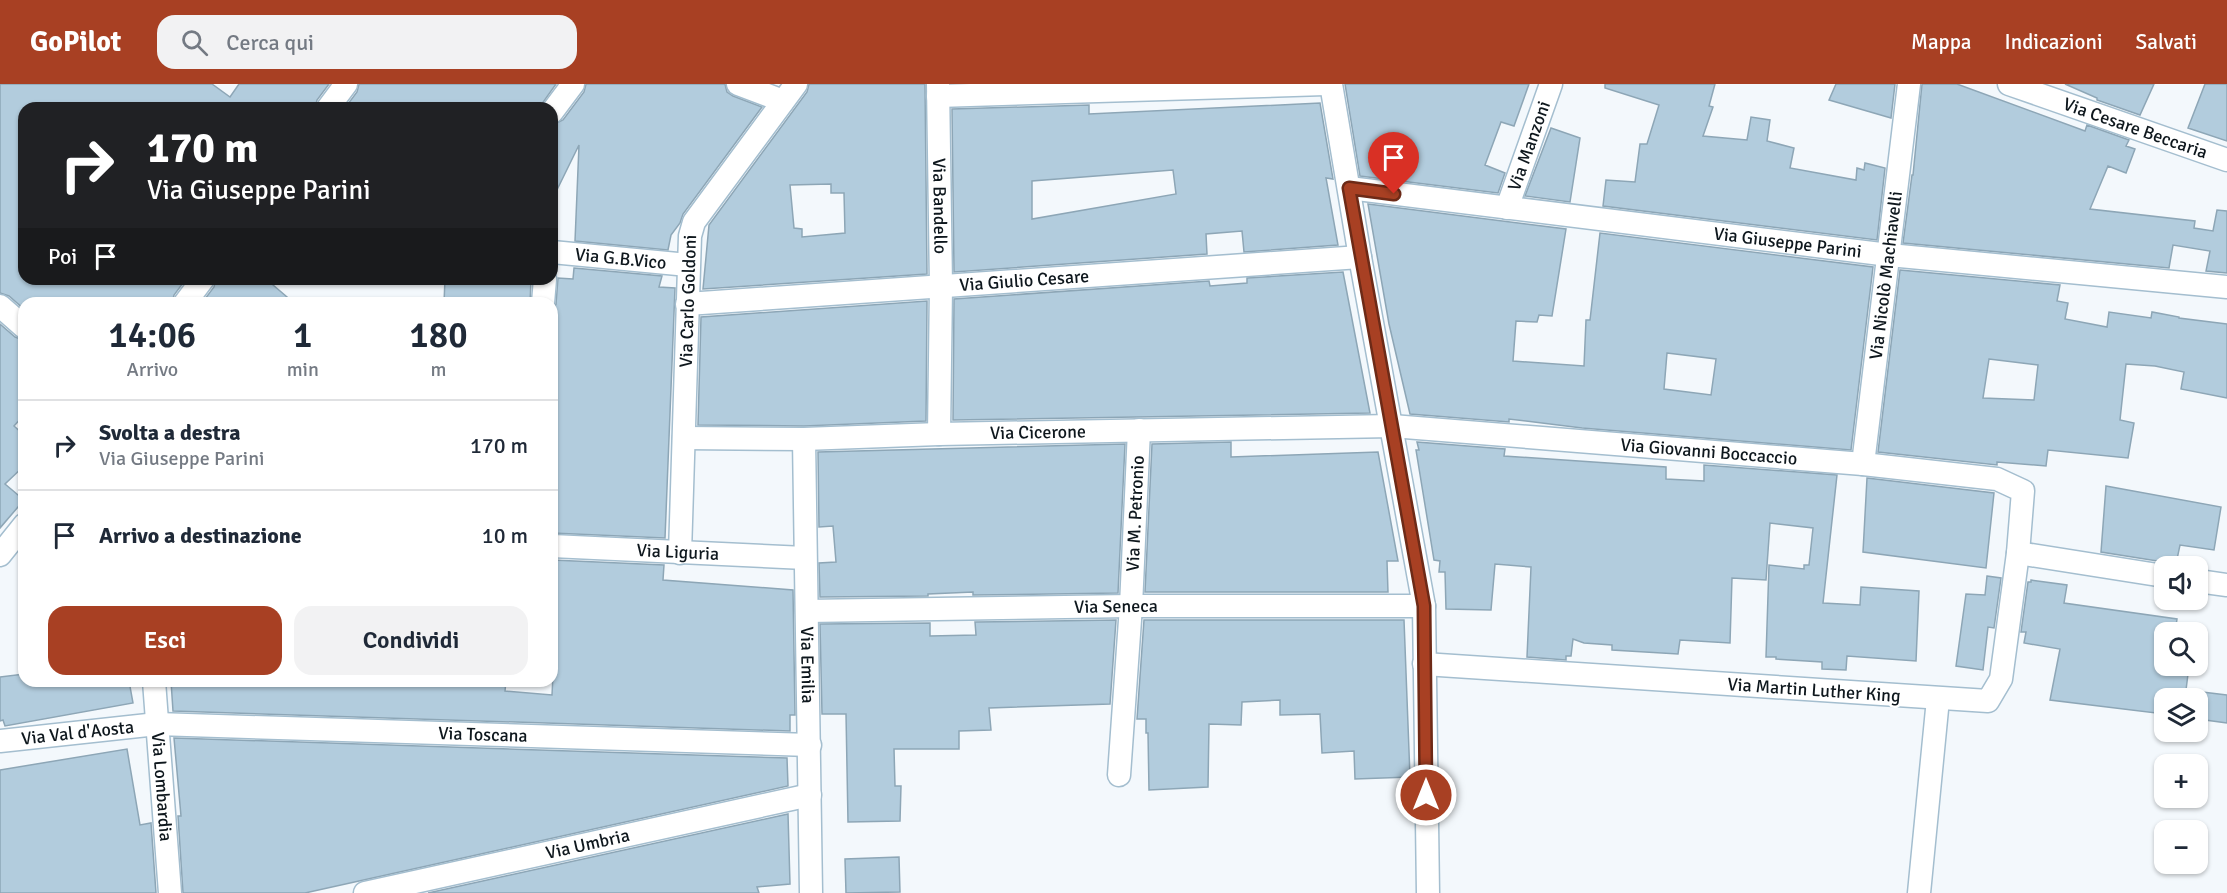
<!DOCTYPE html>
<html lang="it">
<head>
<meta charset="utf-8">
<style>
  :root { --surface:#fff; --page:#f2f2f3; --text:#1f2937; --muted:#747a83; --line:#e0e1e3; --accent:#a84023 }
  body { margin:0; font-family:Signika,sans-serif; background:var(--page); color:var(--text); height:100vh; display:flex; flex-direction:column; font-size:22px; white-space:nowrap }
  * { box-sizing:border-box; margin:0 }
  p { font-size:20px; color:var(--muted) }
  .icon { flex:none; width:33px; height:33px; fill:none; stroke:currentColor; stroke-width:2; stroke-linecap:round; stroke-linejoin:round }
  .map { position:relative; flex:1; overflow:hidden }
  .side { position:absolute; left:18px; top:213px; width:540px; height:390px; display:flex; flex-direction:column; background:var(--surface); border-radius:18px; box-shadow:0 2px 4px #0004 }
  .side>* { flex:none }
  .top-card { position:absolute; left:18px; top:18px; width:540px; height:183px; border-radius:18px; box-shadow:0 2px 4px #0004; background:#202124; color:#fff; overflow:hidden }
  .buttons { position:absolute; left:2154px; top:472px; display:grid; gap:12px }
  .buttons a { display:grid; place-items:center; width:54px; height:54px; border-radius:12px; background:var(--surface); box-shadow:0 2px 4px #0004; font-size:30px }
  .pin { position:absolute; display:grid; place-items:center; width:51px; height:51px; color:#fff; margin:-62px -26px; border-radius:50% 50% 50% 0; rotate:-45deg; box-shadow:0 0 6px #0007 }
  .pin .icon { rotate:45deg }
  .me { position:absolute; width:66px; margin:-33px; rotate:0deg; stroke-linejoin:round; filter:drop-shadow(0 0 4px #0008) }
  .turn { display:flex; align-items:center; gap:21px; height:126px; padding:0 30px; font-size:27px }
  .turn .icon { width:78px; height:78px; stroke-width:2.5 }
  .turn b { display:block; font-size:42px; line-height:51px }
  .then { display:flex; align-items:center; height:57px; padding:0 30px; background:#0003; gap:12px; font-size:22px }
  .eta { display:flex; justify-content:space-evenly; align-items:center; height:102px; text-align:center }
  .eta b { font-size:36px; font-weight:600; line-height:42px }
  .button { display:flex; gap:12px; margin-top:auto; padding:12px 30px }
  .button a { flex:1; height:69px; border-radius:18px; background:var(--accent); color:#fff; font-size:24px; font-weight:600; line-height:69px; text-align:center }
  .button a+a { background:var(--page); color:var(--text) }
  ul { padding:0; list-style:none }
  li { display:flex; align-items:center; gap:18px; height:90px; padding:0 30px; border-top:2px solid var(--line) }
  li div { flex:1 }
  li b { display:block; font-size:22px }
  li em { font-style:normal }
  header { display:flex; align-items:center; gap:36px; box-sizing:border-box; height:84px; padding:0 30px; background:var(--accent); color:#fff }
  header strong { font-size:28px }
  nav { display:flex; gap:33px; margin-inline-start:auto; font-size:21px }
  .search { width:420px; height:54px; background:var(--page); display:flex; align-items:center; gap:15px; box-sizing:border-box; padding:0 21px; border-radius:18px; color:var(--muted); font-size:22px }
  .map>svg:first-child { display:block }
  .building { fill:#b2ccdd; stroke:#8da6b6; stroke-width:1.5; fill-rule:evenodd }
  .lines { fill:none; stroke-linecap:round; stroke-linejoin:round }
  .minor-casing { stroke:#a4becf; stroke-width:25 }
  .minor { stroke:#fff; stroke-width:22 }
  .route-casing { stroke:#6d2a17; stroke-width:15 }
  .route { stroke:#a84023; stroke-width:10 }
  .labels { text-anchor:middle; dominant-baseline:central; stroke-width:5; stroke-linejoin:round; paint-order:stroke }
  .street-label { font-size:18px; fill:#0e171d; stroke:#fff }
</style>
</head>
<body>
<header>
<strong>GoPilot</strong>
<div class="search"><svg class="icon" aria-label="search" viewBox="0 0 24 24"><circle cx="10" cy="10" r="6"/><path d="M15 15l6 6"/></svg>Cerca qui</div>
<nav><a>Mappa</a><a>Indicazioni</a><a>Salvati</a></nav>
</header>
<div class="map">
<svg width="2227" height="809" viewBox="0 0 2227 809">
  <rect width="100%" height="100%" fill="#f3f8fc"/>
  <!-- building -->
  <path class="building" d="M 0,0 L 212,0 L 230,13 L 239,0 L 329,0 L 317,16 L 315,24 L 24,24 L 24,195 L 186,195 L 174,211 L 172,219 L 24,219 L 24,225 L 9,212 L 0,209 Z
    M 359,0 L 556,0 L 539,24 L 345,24 L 357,8 Z
    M 586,0 L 725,0 L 727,8 L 733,12 L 762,23 L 683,130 L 680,139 L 671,151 L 668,166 L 575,157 L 579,61 L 552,116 L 552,41 L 563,36 L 584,8 Z
    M 809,0 L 925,0 L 927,190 L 703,205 L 709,141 L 807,8 ZM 831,100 L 831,109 L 844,109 L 845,149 L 802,153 L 802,145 L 794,144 L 790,101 Z
    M 1345,0 L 1529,0 L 1514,42 L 1501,38 L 1485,81 L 1505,89 L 1498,109 L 1360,92 Z
    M 1605,0 L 1715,0 L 1709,22 L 1713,23 L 1703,52 L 1747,56 L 1751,33 L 1770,36 L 1767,57 L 1794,64 L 1790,84 L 1856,96 L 1857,84 L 1864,86 L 1865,79 L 1885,84 L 1877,156 L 1603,122 L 1606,96 L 1635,98 L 1640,60 L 1647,60 L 1659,21 L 1605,4 Z
    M 1836,0 L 1895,0 L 1891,34 L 1829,16 Z
    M 1922,0 L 1957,0 L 2085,47 L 2087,41 L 2129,56 L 2126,62 L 2135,65 L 2126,89 L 2108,82 L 2090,125 L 2195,137 L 2194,144 L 2213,147 L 2217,126 L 2227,127 L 2227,189 L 2206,187 L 2210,167 L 2173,161 L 2169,184 L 1903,159 L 1912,91 L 1913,91 Z
    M 2065,0 L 2154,0 L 2140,31 L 2097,16 L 2097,14 Z
    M 2205,0 L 2227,0 L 2227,57 L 2188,44 Z
    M 1320,19 L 1333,95 L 1326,94 L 1338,161 L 1244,168 L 1242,147 L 1206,150 L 1207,170 L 954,188 L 952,25 L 1089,21 L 1089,30 ZM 1173,86 L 1176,110 L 1032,135 L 1032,97 Z
    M 1551,44 L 1580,54 L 1570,118 L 1525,112 Z
    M 1368,120 L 1566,145 L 1552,232 L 1539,231 L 1537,238 L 1516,237 L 1513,277 L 1584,282 L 1586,236 L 1590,236 L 1600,149 L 1873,183 L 1851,366 L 1582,344 L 1509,335 L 1509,338 L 1410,330 L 1389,240 ZM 1667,269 L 1716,275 L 1711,311 L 1664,305 Z
    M 574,184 L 662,192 L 659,203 L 675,204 L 665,454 L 552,449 L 552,229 L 556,220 L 558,194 L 573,195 Z
    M 1900,186 L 2060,201 L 2057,217 L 2068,219 L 2065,235 L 2107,243 L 2109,228 L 2151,234 L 2152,228 L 2179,233 L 2179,234 L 2227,240 L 2227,314 L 2181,305 L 2184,288 L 2155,282 L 2126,280 L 2120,336 L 2134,339 L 2128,374 L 2048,366 L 2046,382 L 1997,378 L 1997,381 L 1878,368 ZM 1989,275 L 2038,281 L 2034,316 L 1983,314 Z
    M 1343,188 L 1370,329 L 953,336 L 954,215 L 1209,197 L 1210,202 L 1247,199 L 1247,194 Z
    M 216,195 L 266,195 L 294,219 L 202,219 L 214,203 Z
    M 445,195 L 531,195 L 530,219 L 444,219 Z
    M 927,217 L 926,337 L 804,342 L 698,341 L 701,233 Z
    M 0,240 L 15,253 L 24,256 L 24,331 L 14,342 L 24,351 L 24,382 L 5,400 L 24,416 L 0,444 Z
    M 1231,358 L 1231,373 L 1378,368 L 1398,477 L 1387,477 L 1388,508 L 1145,508 L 1152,360 Z
    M 1417,358 L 1505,365 L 1504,372 L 1666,383 L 1666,395 L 1704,397 L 1704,381 L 1837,391 L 1823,519 L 1860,521 L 1861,503 L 1919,507 L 1916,577 L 1847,572 L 1846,586 L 1822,585 L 1822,578 L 1776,575 L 1776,573 L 1766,573 L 1769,481 L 1804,485 L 1804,481 L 1809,481 L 1813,444 L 1770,439 L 1766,496 L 1732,494 L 1730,559 L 1680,556 L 1678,570 L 1612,566 L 1612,561 L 1584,559 L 1573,555 L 1571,572 L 1566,572 L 1566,576 L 1527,573 L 1531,483 L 1495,480 L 1491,526 L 1446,525 L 1445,488 L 1439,488 L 1440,477 L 1434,476 L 1416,366 L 1419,366 Z
    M 1125,360 L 1118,509 L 973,511 L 973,508 L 928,510 L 928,512 L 820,513 L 819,479 L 836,478 L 833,442 L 819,443 L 818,368 Z
    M 1867,394 L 1994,409 L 1986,484 L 1863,468 Z
    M 2106,402 L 2221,423 L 2214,466 L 2180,461 L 2176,480 L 2101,468 Z
    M 552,476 L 664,481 L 663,496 L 793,506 L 795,631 L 790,631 L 790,647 L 173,627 L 171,597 L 506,597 L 505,607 L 552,611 L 554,572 L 552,572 Z
    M 1987,492 L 2001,494 L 1994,544 L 1988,543 L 1983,586 L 1956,582 L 1966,510 L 1985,511 Z
    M 2031,496 L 2067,501 L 2064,519 L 2177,535 L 2175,549 L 2164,549 L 2164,582 L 2189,582 L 2186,606 L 2227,611 L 2227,639 L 2198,635 L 2198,615 L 2164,615 L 2164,630 L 2050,616 L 2060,565 L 2024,559 L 2026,548 L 2021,548 L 2028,498 L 2031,498 Z
    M 1116,536 L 1110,620 L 989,624 L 991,646 L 959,647 L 959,665 L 894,665 L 895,702 L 901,702 L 900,737 L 848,738 L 846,630 L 822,630 L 820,540 L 930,539 L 930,552 L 976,551 L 975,538 Z
    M 1144,536 L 1404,536 L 1410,693 L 1355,695 L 1354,667 L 1322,669 L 1320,630 L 1280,631 L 1280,616 L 1242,618 L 1241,641 L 1209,640 L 1208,703 L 1149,706 L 1148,649 L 1146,649 L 1146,635 L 1137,635 Z
    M 24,590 L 24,597 L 129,597 L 133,619 L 5,642 L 3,636 L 0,637 L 0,593 Z
    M 174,654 L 787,674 L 788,702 L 305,809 L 183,809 L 178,732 L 181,732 Z
    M 127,665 L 140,741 L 151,739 L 156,809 L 0,809 L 0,686 Z
    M 788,730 L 790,800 L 757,803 L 759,809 L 428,809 Z
    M 899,773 L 900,808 L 846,809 L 845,775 Z"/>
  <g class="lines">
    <!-- minor casing -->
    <g class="minor-casing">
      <g id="minor">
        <path d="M 738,0 L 783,17"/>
        <path id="s1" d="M 938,0 L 941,202 L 939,350"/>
        <path d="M 1331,0 L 1360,173 L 1424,522 L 1428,809"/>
        <path id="s2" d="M 2009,0 L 2227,76"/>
        <path d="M 938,12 L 1325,0"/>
        <path d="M 328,24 L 346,0"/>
        <path d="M 552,28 L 573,0"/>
        <path id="s3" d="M 1349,104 L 1889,171 L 2227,203"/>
        <path id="s4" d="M 1507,124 L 1551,0"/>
        <path id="s5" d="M 552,168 L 688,181"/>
        <path d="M 185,219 L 203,195"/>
        <path d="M 543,219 L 545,195"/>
        <path id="s6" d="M 687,220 L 1360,173"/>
        <path d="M 0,222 L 24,243"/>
        <path id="s7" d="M 684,354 L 804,355 L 939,350 L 1392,342 L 1863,380 L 1997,395 L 2023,407 L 2018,469 L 2001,595 L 1988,617 L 1424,580"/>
        <path id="s8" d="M 804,355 L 811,809"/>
        <path id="s9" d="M 1863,380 L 1909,0"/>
        <path id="s10" d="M 552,462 L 805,474"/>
        <path id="s11" d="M 680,469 L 690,152 L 694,138 L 796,0"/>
        <path d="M 2018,469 L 2164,492"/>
        <path d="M 0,471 L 24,441"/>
        <path d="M 2198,497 L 2227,501"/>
        <path id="s12" d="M 807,527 L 1131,522 L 1424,522"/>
        <path id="s13" d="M 154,597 L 170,809"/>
        <path id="s14" d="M 0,657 L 157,640 L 810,661"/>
        <path id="s15" d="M 1119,691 L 1131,522 L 1139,346"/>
        <path id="s16" d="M 365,809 L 810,711"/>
        <path d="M 1919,809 L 1938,615"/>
      </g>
    </g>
    <!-- minor -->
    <use href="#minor" class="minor"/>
  </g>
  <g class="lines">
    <!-- route casing -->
    <g class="route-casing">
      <path id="route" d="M 1394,110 L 1349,104 L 1424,522 L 1426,711"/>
    </g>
    <!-- route -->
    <use href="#route" class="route"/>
  </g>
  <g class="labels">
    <!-- street labels -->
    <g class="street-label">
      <text stroke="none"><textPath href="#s2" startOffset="134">Via Cesare Beccaria</textPath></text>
      <text stroke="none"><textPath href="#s4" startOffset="66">Via Manzoni</textPath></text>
      <text stroke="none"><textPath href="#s1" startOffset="122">Via Bandello</textPath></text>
      <text stroke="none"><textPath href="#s3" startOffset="442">Via Giuseppe Parini</textPath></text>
      <text stroke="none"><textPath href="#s5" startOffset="69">Via G.B.Vico</textPath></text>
      <text stroke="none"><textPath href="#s9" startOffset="190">Via Nicolò Machiavelli</textPath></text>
      <text stroke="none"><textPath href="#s6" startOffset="338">Via Giulio Cesare</textPath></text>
      <text stroke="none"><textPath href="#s11" startOffset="252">Via Carlo Goldoni</textPath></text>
      <text stroke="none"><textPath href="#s7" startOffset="354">Via Cicerone</textPath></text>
      <text stroke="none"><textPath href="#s7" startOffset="1026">Via Giovanni Boccaccio</textPath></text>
      <text stroke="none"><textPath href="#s15" startOffset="262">Via M. Petronio</textPath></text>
      <text stroke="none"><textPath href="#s10" startOffset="126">Via Liguria</textPath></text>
      <text stroke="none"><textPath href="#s12" startOffset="309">Via Seneca</textPath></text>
      <text stroke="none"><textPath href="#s8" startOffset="226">Via Emilia</textPath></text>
      <text transform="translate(1814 606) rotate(4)">Via Martin Luther King</text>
      <text stroke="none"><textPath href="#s14" startOffset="78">Via Val d'Aosta</textPath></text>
      <text stroke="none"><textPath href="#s14" startOffset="484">Via Toscana</textPath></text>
      <text stroke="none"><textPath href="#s13" startOffset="106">Via Lombardia</textPath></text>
      <text stroke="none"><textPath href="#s16" startOffset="228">Via Umbria</textPath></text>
    </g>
  </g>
</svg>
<div class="buttons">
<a><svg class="icon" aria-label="sound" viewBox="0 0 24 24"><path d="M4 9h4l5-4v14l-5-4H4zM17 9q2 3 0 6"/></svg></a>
<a><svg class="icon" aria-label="search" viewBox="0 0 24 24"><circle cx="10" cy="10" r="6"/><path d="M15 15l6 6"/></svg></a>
<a><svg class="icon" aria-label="layers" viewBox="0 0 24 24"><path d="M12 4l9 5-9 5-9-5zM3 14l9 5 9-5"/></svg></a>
<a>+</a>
<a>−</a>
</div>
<div class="pin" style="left:1394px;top:110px;background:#d93025"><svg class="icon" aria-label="arrive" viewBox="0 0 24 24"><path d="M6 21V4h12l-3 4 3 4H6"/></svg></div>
<svg class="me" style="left:1426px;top:711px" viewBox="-20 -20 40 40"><circle r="17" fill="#a84023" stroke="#fff" stroke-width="3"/><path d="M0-11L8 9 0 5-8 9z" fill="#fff"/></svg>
<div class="top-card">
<div class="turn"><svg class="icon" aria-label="right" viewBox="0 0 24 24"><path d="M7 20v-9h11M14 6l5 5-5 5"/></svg><div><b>170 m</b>Via Giuseppe Parini</div></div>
<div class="then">Poi<svg class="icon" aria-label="arrive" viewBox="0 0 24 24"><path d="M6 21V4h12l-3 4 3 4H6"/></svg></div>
</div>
<section class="side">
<div class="eta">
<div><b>14:06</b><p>Arrivo</p></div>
<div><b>1</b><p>min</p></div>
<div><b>180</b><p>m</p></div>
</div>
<ul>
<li><svg class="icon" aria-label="right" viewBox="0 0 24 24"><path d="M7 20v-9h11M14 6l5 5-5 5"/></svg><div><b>Svolta a destra</b><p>Via Giuseppe Parini</p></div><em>170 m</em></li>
<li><svg class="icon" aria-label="arrive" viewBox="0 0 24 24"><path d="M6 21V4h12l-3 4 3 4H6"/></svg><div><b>Arrivo a destinazione</b></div><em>10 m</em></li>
</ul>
<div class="button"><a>Esci</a><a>Condividi</a></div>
</section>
</div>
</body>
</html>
